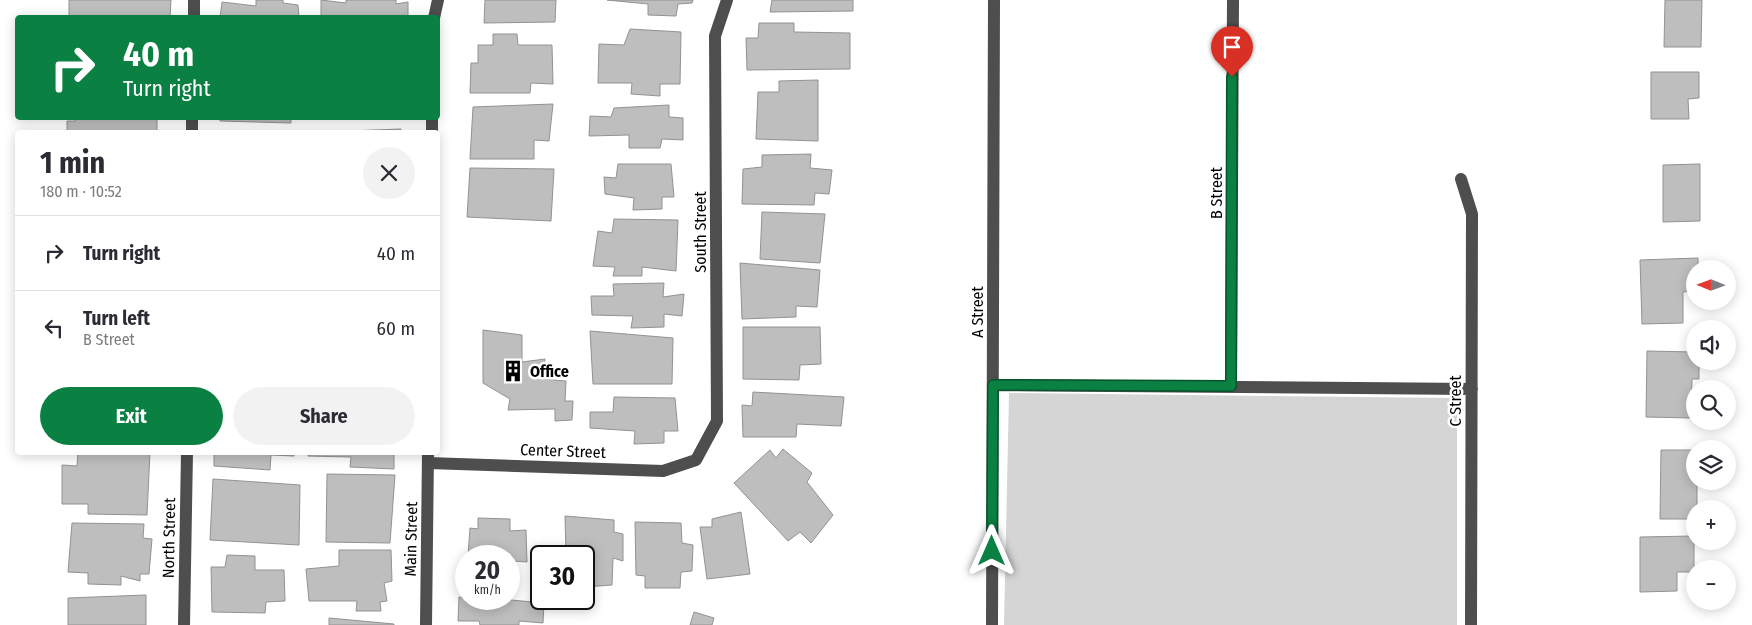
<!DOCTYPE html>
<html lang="en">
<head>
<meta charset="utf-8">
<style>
  :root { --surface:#fff; --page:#f2f2f3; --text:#2b2b33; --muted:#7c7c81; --line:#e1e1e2; --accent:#0b8043 }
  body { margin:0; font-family:"Fira Sans Condensed",sans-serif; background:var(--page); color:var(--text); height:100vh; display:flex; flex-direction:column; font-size:19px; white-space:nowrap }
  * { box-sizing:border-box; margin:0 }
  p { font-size:16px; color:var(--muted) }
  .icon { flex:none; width:28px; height:28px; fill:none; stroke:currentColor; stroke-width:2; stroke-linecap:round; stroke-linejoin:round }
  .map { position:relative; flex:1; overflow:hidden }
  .sheet { position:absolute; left:15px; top:130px; width:425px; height:325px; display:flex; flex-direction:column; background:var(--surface); border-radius:5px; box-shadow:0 2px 12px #0003 }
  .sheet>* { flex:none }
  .top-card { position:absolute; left:15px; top:15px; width:425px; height:105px; border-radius:5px; box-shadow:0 2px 12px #0003; background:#0b8043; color:#fff; overflow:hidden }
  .needle { width:32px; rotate:271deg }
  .tools { position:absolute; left:1686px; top:260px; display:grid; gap:10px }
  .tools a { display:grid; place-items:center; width:50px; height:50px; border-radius:50%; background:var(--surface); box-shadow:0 2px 12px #0003; font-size:25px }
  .speed { position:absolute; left:455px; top:545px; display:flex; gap:10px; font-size:25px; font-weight:700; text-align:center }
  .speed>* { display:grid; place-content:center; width:65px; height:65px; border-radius:50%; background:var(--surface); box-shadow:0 2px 12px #0003; line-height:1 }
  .speed small { font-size:12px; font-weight:400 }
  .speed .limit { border:2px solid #111; border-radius:8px; background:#fff; color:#111 }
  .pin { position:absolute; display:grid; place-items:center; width:42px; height:42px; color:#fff; margin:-51px -21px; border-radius:50% 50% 50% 0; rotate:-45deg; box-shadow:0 0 5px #0007 }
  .pin .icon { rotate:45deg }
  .me { position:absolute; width:55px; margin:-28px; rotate:0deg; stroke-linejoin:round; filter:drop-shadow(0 0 4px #0008) }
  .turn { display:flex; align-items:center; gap:18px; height:105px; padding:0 25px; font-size:22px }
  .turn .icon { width:65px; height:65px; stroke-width:2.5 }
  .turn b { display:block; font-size:35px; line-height:42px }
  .round { display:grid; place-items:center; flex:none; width:52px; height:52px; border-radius:26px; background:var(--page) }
  .head { display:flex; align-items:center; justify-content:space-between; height:85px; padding:0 25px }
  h1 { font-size:30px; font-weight:700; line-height:38px }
  .button { display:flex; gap:10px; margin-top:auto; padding:10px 25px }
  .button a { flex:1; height:58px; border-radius:30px; background:var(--accent); color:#fff; font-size:20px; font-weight:700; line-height:58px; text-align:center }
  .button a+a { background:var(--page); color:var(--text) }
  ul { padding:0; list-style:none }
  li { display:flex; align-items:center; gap:15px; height:75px; padding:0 25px; border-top:1px solid var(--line) }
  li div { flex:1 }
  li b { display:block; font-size:19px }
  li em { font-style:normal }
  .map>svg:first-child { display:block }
  .green { fill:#d5d5d5 }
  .building { fill:#bebebe; stroke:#929292 }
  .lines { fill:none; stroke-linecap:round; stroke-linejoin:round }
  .minor { stroke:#4e4e4e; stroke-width:12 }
  .route-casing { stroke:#07532c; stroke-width:12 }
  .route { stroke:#0b8043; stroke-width:9 }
  .labels { text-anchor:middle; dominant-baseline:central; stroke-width:5; stroke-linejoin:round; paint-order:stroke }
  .street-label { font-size:16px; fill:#000; stroke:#fff }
  .poi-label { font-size:16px; font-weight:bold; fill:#000; stroke:#fff; text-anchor:start }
</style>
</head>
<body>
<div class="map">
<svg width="1752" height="625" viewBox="0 0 1752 625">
  <rect width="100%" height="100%" fill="#fff"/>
  <!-- green -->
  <path class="green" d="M 1009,393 L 1457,398 L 1457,625 L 1004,625 Z"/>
  <!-- building -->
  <path class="building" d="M 69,0 L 171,0 L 170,18 L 69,18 Z
    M 256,0 L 283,0 L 283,3 L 298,5 L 299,18 L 220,18 L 222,2 L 256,6 Z
    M 321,0 L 346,3 L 346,0 L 396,0 L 396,4 L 408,2 L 408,18 L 321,18 Z
    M 485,0 L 556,0 L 555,22 L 484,23 Z
    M 607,0 L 693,0 L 692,3 L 678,4 L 676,16 L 648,15 L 648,4 Z
    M 772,0 L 853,0 L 853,11 L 770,12 Z
    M 1665,0 L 1702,0 L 1701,47 L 1664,47 Z
    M 759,23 L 794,23 L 794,32 L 850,33 L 850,69 L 747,70 L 746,38 L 758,38 Z
    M 630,29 L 681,32 L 680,84 L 660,84 L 660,96 L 631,94 L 632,83 L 598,83 L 599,44 L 624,45 Z
    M 493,34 L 517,34 L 518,45 L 552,45 L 553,84 L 531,83 L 530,93 L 470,93 L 471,63 L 478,63 L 478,45 L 493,45 Z
    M 1651,72 L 1699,72 L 1699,98 L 1688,99 L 1689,119 L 1651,119 Z
    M 818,80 L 818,141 L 756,139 L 758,92 L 779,92 L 779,81 Z
    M 553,104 L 549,141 L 534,140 L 534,159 L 470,159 L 473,107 Z
    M 669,105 L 669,117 L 683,118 L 683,140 L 662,139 L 660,148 L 629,148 L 629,135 L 589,136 L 590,116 L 611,117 L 614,108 Z
    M 76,118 L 157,118 L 157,132 L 67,132 L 67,121 L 75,121 Z
    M 220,118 L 291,118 L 291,123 L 220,121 Z
    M 401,129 L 400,132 L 348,132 L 348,131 Z
    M 811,154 L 810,168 L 832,170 L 829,194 L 815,193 L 814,205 L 742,204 L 743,169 L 762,167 L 762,155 Z
    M 618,164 L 671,164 L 674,197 L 662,197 L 662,209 L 633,210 L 634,198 L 605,194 L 604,177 L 616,178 Z
    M 1700,164 L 1700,221 L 1663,222 L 1663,165 Z
    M 470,168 L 554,169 L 551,221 L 467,217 Z
    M 762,212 L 825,214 L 820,263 L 760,259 Z
    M 614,219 L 678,220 L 676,271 L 642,267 L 642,276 L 613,276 L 615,267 L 593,266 L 598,231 L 612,233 Z
    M 1698,258 L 1698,269 L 1695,269 L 1695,291 L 1683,292 L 1683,323 L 1642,324 L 1640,260 Z
    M 740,263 L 820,270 L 817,307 L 796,306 L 796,317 L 742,319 Z
    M 664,283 L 663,297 L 684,294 L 682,316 L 664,314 L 664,327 L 631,328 L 633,316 L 592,315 L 591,296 L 614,296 L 613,284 Z
    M 743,327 L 820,327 L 821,364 L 800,365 L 799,380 L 743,379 Z
    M 483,330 L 522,335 L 522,362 L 545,359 L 543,379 L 566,381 L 565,401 L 573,401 L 572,420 L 555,421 L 555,409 L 508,410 L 510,399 L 483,383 Z
    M 590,331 L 673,338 L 672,384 L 593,384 Z
    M 1647,351 L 1695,352 L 1695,361 L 1699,361 L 1699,379 L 1692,379 L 1691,418 L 1646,417 Z
    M 753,392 L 844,397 L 841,426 L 797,424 L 796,437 L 743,437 L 742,405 L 752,406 Z
    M 614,397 L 675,398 L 678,431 L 664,431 L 664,443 L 634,444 L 635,431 L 590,428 L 590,412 L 613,412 Z
    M 783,449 L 812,473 L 807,482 L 833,515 L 811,543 L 800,532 L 788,541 L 734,483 L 770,450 L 776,458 Z
    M 1661,450 L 1695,450 L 1695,481 L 1697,481 L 1697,509 L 1695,509 L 1695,519 L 1660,519 Z
    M 78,452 L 150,452 L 147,515 L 88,514 L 88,504 L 62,504 L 62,465 L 77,466 Z
    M 214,452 L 294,452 L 294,456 L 271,455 L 270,470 L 214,466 Z
    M 308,452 L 394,452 L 394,469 L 350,467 L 351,457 L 308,456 Z
    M 327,474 L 395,475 L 390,543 L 326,542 Z
    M 213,479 L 300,485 L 299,545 L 210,540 Z
    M 741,512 L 750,574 L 707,579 L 700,527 L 712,527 L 712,519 Z
    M 565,516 L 614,520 L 614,532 L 623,534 L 623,561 L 613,558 L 612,585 L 584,587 L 584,556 L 566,556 Z
    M 478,518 L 510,519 L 510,531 L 526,530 L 527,562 L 512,561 L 512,576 L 509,576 L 509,556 L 468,556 L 470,528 L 478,529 Z
    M 635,522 L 681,523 L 682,543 L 693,545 L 692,571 L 681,572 L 680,588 L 645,588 L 645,576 L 636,575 Z
    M 72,523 L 144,524 L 143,538 L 152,539 L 149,574 L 140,574 L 140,581 L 121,576 L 121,585 L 88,584 L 88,573 L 68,572 Z
    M 1694,536 L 1694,572 L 1677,572 L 1677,591 L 1640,592 L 1640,537 Z
    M 339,550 L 391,550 L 392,581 L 384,583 L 387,601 L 380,602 L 381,611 L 356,611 L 357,601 L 309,601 L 306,569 L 339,566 Z
    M 227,555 L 255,556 L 255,570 L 284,570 L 285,601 L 266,602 L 265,613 L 212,612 L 211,567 L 225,567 Z
    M 146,595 L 146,625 L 68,625 L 68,598 Z
    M 459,597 L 500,599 L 544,603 L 543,623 L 519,621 L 519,625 L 480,625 L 479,621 L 458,621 Z
    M 694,612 L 714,618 L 712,625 L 690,625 Z
    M 329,618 L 394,624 L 394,625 L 329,625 Z"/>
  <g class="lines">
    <!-- minor -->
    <path class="minor" d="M 194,18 L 194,0
      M 434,18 L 438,0
      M 192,132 L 192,118
      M 432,132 L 432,118
      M 1461,179 L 1472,214 L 1471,625
      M 993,385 L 1472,389
      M 1231,386 L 1233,0
      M 428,463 L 663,471 L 696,460 L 717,421 L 715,36 L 727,0
      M 184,625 L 187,452
      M 426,625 L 428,452
      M 992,625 L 994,0"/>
  </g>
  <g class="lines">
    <!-- route casing -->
    <g class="route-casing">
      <path id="route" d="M 992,551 L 993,385 L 1231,386 L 1232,77"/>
    </g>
    <!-- route -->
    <use href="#route" class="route"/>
  </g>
  <!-- icons -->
  <defs>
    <g id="building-bare" transform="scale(1.725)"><path d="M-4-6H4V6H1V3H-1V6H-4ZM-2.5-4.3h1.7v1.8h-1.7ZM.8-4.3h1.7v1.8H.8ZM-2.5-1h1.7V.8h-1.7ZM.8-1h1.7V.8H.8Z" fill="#000" stroke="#fff" stroke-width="2.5" paint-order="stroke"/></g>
  </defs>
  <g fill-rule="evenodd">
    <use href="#building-bare" x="513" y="371"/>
  </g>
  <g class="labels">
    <!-- street labels -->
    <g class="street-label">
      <text transform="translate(1216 193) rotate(-90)">B Street</text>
      <text transform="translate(700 232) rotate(-90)">South Street</text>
      <text transform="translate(977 312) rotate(-90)">A Street</text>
      <text transform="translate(1455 401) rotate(-90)">C Street</text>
      <text transform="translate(563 451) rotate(2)">Center Street</text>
      <text transform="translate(169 538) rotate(-89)">North Street</text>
      <text transform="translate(411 539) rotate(-89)">Main Street</text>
    </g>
    <!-- poi labels -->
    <g class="poi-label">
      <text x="530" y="371">Office</text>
    </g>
  </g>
</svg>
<div class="tools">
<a><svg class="needle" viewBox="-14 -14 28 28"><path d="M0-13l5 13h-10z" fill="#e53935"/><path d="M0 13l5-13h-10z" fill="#7c7c81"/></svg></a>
<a><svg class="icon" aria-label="sound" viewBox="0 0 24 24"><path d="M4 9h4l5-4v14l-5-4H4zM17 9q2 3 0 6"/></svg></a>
<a><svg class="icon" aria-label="search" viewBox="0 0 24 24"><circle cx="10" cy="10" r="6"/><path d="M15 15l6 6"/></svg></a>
<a><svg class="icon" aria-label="layers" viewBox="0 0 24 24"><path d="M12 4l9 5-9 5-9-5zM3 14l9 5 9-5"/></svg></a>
<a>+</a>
<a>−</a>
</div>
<div class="speed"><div>20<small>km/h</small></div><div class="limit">30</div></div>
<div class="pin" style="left:1232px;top:77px;background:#d93025"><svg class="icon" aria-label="arrive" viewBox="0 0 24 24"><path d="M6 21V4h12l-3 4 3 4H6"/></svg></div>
<svg class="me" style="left:992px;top:551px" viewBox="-20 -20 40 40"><path d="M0-17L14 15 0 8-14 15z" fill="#0b8043" stroke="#fff" stroke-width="4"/></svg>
<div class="top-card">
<div class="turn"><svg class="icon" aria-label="right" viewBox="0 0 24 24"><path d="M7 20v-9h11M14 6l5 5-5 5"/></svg><div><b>40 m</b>Turn right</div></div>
</div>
<section class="sheet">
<div class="head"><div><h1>1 min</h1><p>180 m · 10:52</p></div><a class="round"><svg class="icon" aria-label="close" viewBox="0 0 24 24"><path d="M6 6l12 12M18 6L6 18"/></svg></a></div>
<ul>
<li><svg class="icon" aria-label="right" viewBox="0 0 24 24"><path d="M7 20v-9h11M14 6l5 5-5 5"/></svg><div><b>Turn right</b></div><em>40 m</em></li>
<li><svg class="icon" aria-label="left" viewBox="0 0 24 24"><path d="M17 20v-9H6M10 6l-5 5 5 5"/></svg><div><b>Turn left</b><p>B Street</p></div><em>60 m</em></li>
</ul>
<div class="button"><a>Exit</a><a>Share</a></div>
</section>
</div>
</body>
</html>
